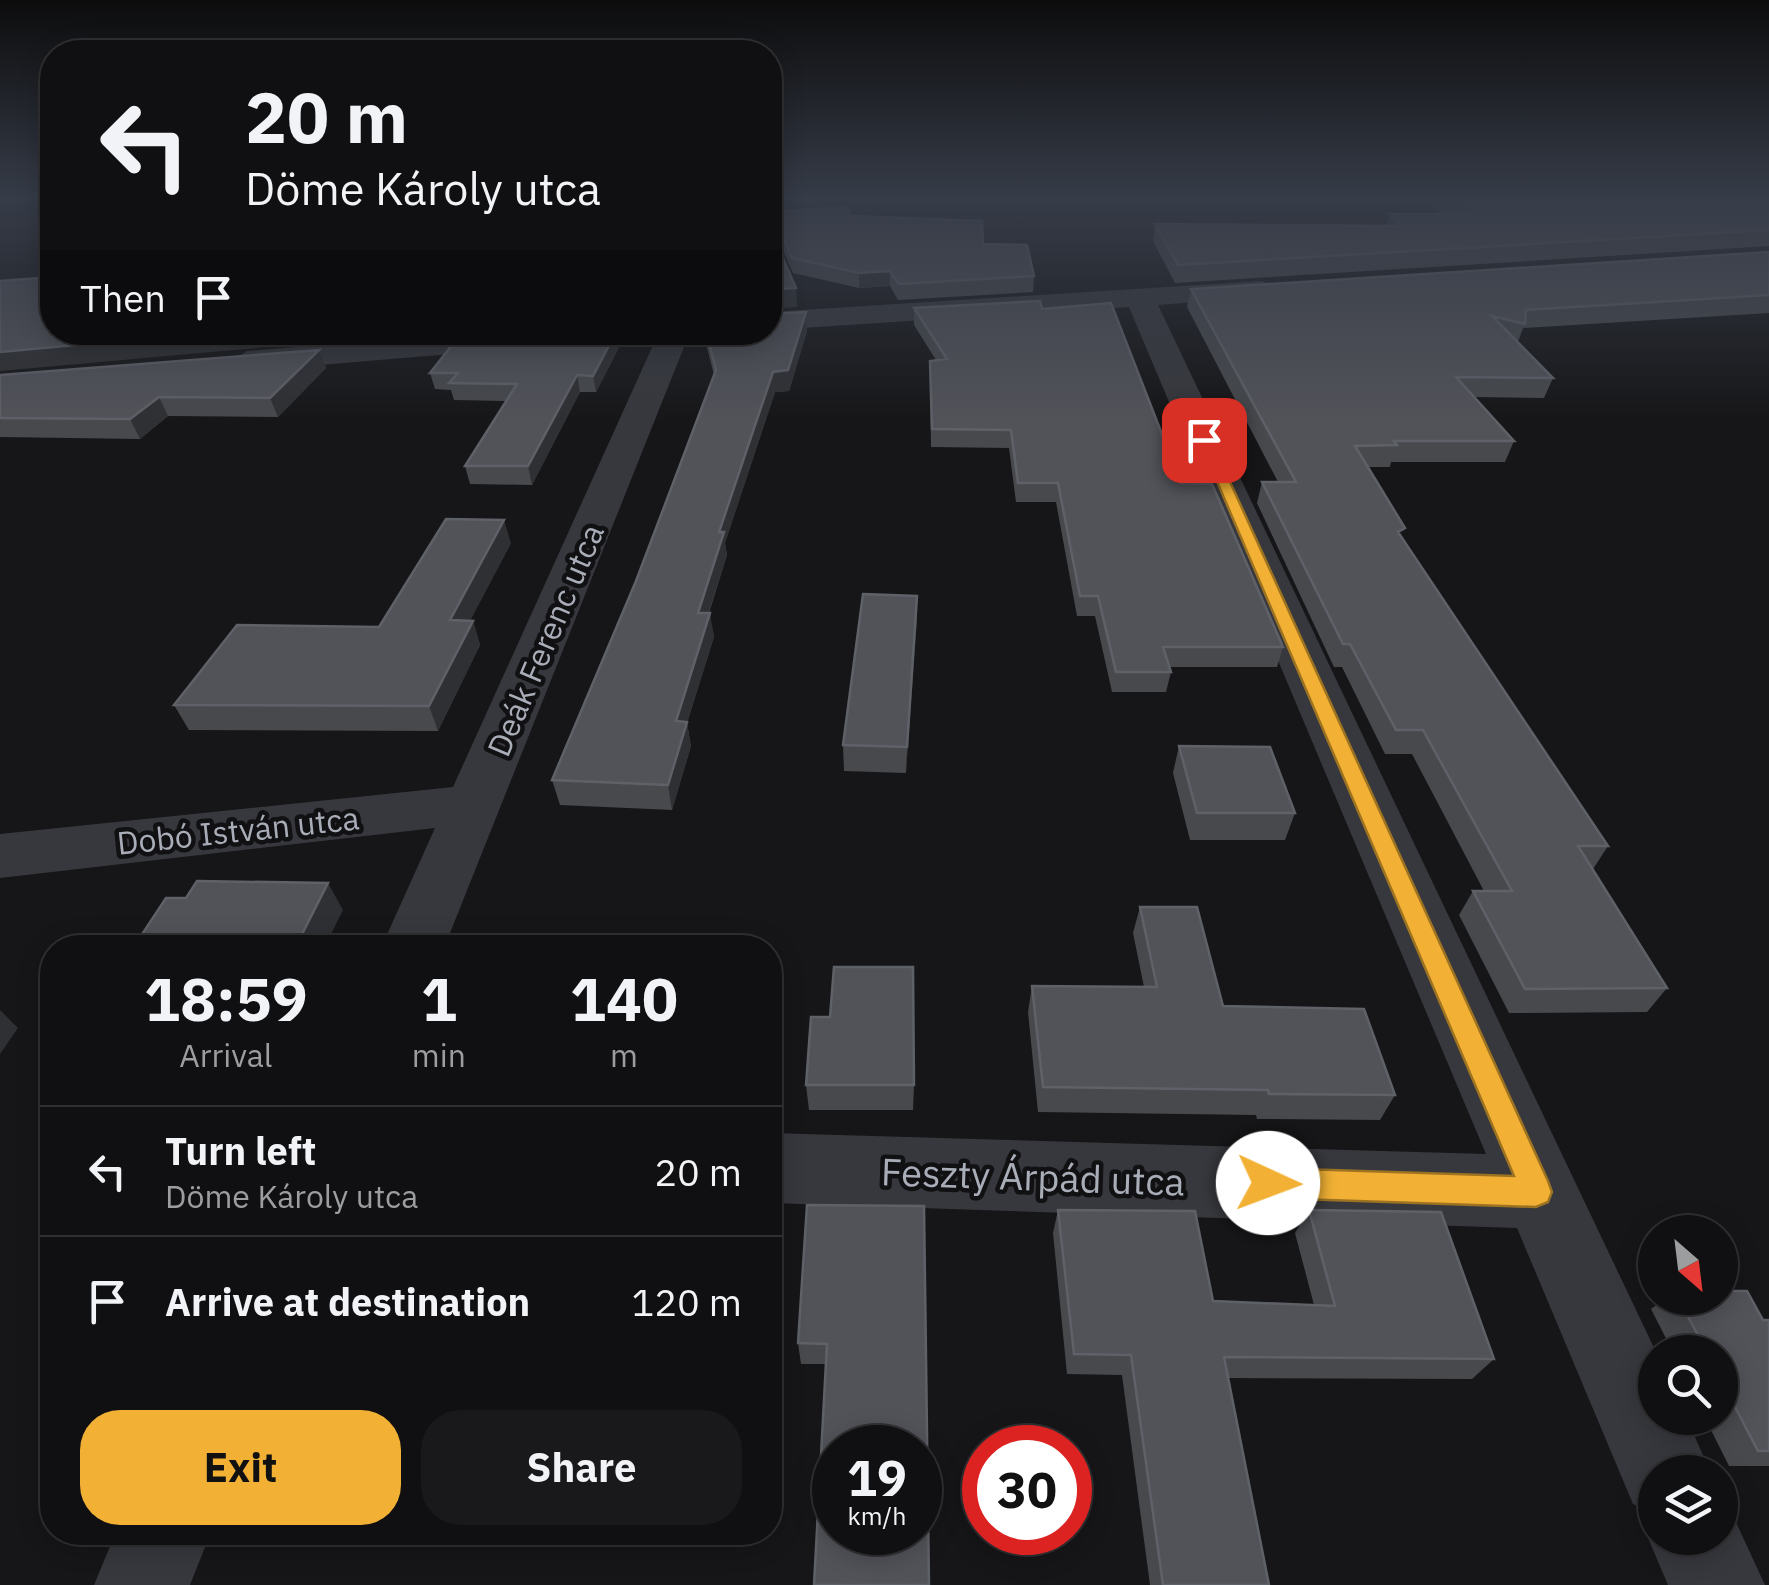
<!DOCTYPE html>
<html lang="en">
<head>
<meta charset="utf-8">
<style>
  :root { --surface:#101012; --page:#19191b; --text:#f1f3f6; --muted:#9c9d9f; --line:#303032; --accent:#f2b134 }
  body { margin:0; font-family:"IBM Plex Sans",sans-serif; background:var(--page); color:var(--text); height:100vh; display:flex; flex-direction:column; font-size:38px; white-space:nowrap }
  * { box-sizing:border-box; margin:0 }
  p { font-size:32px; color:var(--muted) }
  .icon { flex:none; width:55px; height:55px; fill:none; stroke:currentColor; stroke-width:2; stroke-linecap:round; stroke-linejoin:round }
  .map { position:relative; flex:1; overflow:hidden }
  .drawer { position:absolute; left:40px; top:935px; width:742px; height:610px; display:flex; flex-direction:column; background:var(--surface); border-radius:40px; box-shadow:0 5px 25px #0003,0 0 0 2px var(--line) }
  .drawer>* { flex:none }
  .banner { position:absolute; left:40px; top:40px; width:742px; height:305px; border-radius:40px; box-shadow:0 5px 25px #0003,0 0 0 2px var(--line); background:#101012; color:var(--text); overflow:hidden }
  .needle { width:65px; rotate:152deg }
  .fabs { position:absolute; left:1638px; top:1215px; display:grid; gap:20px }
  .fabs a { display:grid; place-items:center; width:100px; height:100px; border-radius:50%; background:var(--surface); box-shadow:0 5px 25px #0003,0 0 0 2px var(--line); font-size:50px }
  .speed { position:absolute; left:812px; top:1425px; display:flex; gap:20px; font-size:50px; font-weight:700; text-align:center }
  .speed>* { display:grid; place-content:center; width:130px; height:130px; border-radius:50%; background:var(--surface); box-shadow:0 5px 25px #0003,0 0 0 2px var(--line); line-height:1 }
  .speed small { font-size:25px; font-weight:400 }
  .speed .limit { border:15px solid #d22; background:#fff; color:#111 }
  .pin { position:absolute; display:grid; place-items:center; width:85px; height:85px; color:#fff; margin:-42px; border-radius:20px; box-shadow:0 5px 15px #0006 }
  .me { position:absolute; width:110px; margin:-55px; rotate:92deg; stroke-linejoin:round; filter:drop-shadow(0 0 8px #0008) }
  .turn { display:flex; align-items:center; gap:35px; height:210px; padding:0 40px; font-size:45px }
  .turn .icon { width:130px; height:130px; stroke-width:2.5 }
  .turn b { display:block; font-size:70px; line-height:85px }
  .then { display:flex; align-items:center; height:95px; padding:0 40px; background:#0003; gap:20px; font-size:38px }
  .eta { display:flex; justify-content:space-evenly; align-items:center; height:170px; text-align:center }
  .eta b { font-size:60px; font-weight:700; line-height:70px }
  .action { display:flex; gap:20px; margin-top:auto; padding:20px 40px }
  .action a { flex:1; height:115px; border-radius:40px; background:var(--accent); color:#111; font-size:40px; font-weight:700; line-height:115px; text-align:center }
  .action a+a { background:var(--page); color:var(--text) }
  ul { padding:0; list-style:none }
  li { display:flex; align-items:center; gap:30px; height:130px; padding:0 40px; border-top:2px solid var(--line) }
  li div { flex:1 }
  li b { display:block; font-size:38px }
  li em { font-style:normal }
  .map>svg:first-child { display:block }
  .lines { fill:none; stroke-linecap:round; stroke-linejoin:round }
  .minor { fill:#37383d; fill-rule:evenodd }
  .wall { fill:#47494d }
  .shaded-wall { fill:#2f3033 }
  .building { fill:#525359; stroke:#5f6168; stroke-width:2.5; fill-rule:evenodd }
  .route { fill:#f2b134; stroke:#9d7322; stroke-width:2.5 }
  .labels { text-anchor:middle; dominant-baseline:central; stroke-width:9; stroke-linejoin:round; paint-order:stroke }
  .street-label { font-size:32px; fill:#a8adb8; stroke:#111113 }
  .near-street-label { font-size:38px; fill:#a8adb8; stroke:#111113 }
</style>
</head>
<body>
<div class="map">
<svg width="1769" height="1585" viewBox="0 0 1769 1585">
  <rect width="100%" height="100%" fill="#161618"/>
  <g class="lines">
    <!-- minor -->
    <path class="minor" d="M 1262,281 L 1276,290 L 1272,296 L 1158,305 L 1656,1352 L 1655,1418 L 1687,1418 L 1710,1472 L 1655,1472 L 1655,1513 L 1633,1504 L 1517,1228 L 770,1203 L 770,1133 L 1486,1154 L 1129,307 L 770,330 L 770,312 Z
      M 483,332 L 619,332 L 604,341 L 247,371 L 231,361 L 247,351 Z
      M 659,332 L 690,332 L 444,948 L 381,948 L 435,828 L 0,878 L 0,834 L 453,787 Z
      M 1720,1501 L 1728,1505 L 1765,1585 L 1668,1585 L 1648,1538 L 1655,1521 L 1655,1538 L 1720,1538 Z
      M 116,1532 L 211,1532 L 190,1585 L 94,1585 Z"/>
  </g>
  <!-- wall -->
  <path class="wall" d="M 1419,200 L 1769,200 L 1769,246 L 1175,283 L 1153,241 L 1155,224 L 1386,226 L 1390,214 L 1445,214 Z
    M 772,212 L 851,216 L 983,244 L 1034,276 L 1033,292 L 898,300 L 890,286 L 859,288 L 793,273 L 773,226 Z
    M 1769,252 L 1769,313 L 1523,328 L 1518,342 L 1553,378 L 1544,398 L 1475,397 L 1514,441 L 1505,462 L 1391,462 L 1390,467 L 1368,467 L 1401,536 L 1608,846 L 1593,869 L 1667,988 L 1647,1012 L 1509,1013 L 1459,915 L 1473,891 L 1484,891 L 1412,754 L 1385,754 L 1342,667 L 1334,667 L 1257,503 L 1262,482 L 1278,482 L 1187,307 L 1191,289 Z
    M 914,308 L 1042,309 L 1181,483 L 1283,647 L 1277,667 L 1169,667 L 1171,672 L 1166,692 L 1112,692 L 1095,616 L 1077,616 L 1056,502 L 1016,502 L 1009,448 L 931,447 L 930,361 L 936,360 L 914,325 Z
    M 806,312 L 807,331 L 789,391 L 775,392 L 725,543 L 727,555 L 709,613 L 714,637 L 687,723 L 691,746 L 672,810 L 560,805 L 552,780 L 636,581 L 714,375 L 703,332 L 770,332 Z
    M 554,332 L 627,332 L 596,392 L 580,392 L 532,485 L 470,484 L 465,466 L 506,401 L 454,400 L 451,390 L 435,389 L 430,373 Z
    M 319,350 L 326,368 L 278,417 L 168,416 L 140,439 L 0,437 L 0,375 Z
    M 511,543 L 470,620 L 473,621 L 480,645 L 438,731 L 189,730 L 174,705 L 379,627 Z
    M 917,596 L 906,773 L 844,771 L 843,745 Z
    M 1179,746 L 1295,813 L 1285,840 L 1190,840 L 1173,773 Z
    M 1140,907 L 1223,1006 L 1395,1095 L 1380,1120 L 1257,1119 L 1256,1115 L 1038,1112 L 1028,1012 L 1032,986 L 1144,987 L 1133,933 Z
    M 806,1085 L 914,1085 L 913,1110 L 809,1110 Z
    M 924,1206 L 826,1364 L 801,1364 L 798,1343 Z
    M 1058,1210 L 1213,1301 L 1314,1305 L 1295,1233 L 1309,1210 L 1494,1359 L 1472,1379 L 1228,1378 L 1269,1585 L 1150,1585 L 1122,1375 L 1067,1374 L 1053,1233 Z
    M 1666,1298 L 1720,1298 L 1763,1320 L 1769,1320 L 1769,1466 L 1729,1466 L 1705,1418 L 1720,1418 L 1720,1352 L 1673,1352 L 1651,1309 Z"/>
  <!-- shaded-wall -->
  <path class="shaded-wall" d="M 890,271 L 890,286 L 859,288 L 859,273 Z
    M 796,288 L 797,307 L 770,309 L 770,290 Z
    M 806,312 L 807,331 L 789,391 L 775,392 L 725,543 L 727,555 L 701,636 L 698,613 L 719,532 L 773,372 Z
    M 217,332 L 361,332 L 355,339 L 0,371 L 0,352 Z
    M 616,332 L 627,332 L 596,392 L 593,376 Z
    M 319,350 L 326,368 L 278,417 L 270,398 Z
    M 577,375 L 580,392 L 532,485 L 528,466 Z
    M 159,397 L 168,416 L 140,439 L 130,419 Z
    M 504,520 L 511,543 L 458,644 L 450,620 Z
    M 917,596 L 917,622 L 906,773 L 907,747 Z
    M 710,613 L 714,637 L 687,723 L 691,746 L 672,810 L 668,785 L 676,721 Z
    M 473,621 L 480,645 L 438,731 L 429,706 Z
    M 328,883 L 343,910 L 324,948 L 295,948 Z
    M 0,1010 L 18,1028 L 0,1054 Z"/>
  <!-- building -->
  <path class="building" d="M 1454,200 L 1769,200 L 1769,230 L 1178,265 L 1155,224 L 1398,226 L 1402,225 L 1390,214 L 1482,214 Z
    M 846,207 L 851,216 L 982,221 L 983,244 L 1027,245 L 1034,276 L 899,284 L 890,271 L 859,273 L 792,258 L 772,212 Z
    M 780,252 L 796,288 L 770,290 L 770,253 Z
    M 1769,252 L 1769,295 L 1526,310 L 1525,324 L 1492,316 L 1553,378 L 1456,377 L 1514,441 L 1394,441 L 1397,445 L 1355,446 L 1405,528 L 1398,532 L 1608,846 L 1578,846 L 1667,988 L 1525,989 L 1473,891 L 1512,891 L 1423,730 L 1396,730 L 1350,644 L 1343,644 L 1262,482 L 1296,482 L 1191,289 Z
    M 52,277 L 52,332 L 217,332 L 0,352 L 0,281 Z
    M 1040,301 L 1042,309 L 1111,303 L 1181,483 L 1212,484 L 1283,647 L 1163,647 L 1171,672 L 1116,672 L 1098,596 L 1080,596 L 1058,483 L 1018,483 L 1011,430 L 932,429 L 930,361 L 947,359 L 914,308 Z
    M 806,312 L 788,370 L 773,372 L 719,532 L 724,532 L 698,613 L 710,613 L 676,721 L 687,722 L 668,785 L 552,780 L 636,581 L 716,370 L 706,332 L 770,332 L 770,314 Z
    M 554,332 L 616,332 L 593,376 L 577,375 L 528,466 L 465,466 L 517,384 L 449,383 L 458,373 L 430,373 L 456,340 Z
    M 319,350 L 270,398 L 159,397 L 130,419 L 0,418 L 0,375 Z
    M 446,519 L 504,520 L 450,620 L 473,621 L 429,706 L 174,705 L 237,625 L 379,627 Z
    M 863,594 L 917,596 L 907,747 L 843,745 Z
    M 1179,746 L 1270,747 L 1295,813 L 1197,813 Z
    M 197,881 L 328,883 L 295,948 L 133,948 L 166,898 L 186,898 Z
    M 1140,907 L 1197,907 L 1223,1006 L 1364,1009 L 1395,1095 L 1269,1094 L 1268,1090 L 1043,1087 L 1032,986 L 1157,987 Z
    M 834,967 L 913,967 L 914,1085 L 806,1085 L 811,1017 L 830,1017 Z
    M 807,1205 L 924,1206 L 929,1585 L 814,1585 L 827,1344 L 798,1343 ZM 835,1448 L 920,1448 L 920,1532 L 835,1532 Z
    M 1058,1210 L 1195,1211 L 1213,1301 L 1335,1306 L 1309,1210 L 1441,1212 L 1494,1359 L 1224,1357 L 1269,1585 L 1163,1585 L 1131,1355 L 1074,1354 Z
    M 1720,1291 L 1747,1291 L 1763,1320 L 1769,1320 L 1769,1451 L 1758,1451 L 1720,1378 L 1720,1352 L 1707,1352 L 1678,1298 L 1720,1298 Z"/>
  <!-- sky -->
  <linearGradient id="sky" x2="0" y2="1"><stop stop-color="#0c0c0d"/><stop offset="0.47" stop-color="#363c48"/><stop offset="1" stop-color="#363c48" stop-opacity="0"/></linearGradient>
  <rect width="1769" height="422" fill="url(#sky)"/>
  <!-- route -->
  <path class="route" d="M 1198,437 L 1211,440 L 1548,1181 L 1552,1192 L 1548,1202 L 1536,1207 L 1268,1198 L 1257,1194 L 1253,1183 L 1257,1173 L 1268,1168 L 1514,1176 Z"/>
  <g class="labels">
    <!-- street labels -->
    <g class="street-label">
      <text transform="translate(545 640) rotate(-67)">Deák Ferenc utca</text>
      <text transform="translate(238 830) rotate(-6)">Dobó István utca</text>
    </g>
    <!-- near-street labels -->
    <g class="near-street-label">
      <text transform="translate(1033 1176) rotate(2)">Feszty Árpád utca</text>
    </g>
  </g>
</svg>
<div class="fabs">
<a><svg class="needle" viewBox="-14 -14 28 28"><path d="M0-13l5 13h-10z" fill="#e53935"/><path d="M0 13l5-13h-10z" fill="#9c9d9f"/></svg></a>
<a><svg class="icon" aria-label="search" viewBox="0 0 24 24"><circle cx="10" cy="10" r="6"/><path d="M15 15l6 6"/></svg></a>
<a><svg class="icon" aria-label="layers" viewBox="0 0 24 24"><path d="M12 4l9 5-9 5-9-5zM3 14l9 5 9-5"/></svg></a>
</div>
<div class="speed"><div>19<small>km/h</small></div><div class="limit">30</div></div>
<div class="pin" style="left:1204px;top:440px;background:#d93025"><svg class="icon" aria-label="arrive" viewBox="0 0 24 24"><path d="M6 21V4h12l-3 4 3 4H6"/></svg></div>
<svg class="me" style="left:1268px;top:1183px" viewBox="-20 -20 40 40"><circle r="19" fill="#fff"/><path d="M0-13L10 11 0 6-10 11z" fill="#f2b134"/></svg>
<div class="banner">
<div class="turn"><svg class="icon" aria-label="left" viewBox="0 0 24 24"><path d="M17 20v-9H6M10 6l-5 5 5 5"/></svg><div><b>20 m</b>Döme Károly utca</div></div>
<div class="then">Then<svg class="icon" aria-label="arrive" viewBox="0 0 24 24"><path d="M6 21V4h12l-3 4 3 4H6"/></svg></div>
</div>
<section class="drawer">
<div class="eta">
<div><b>18:59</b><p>Arrival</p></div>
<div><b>1</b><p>min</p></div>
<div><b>140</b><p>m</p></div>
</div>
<ul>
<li><svg class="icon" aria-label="left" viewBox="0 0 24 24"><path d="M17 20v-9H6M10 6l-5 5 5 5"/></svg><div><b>Turn left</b><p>Döme Károly utca</p></div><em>20 m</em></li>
<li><svg class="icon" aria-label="arrive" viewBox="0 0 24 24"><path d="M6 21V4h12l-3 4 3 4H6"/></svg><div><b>Arrive at destination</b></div><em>120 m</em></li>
</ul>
<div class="action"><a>Exit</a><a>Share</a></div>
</section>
</div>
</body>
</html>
